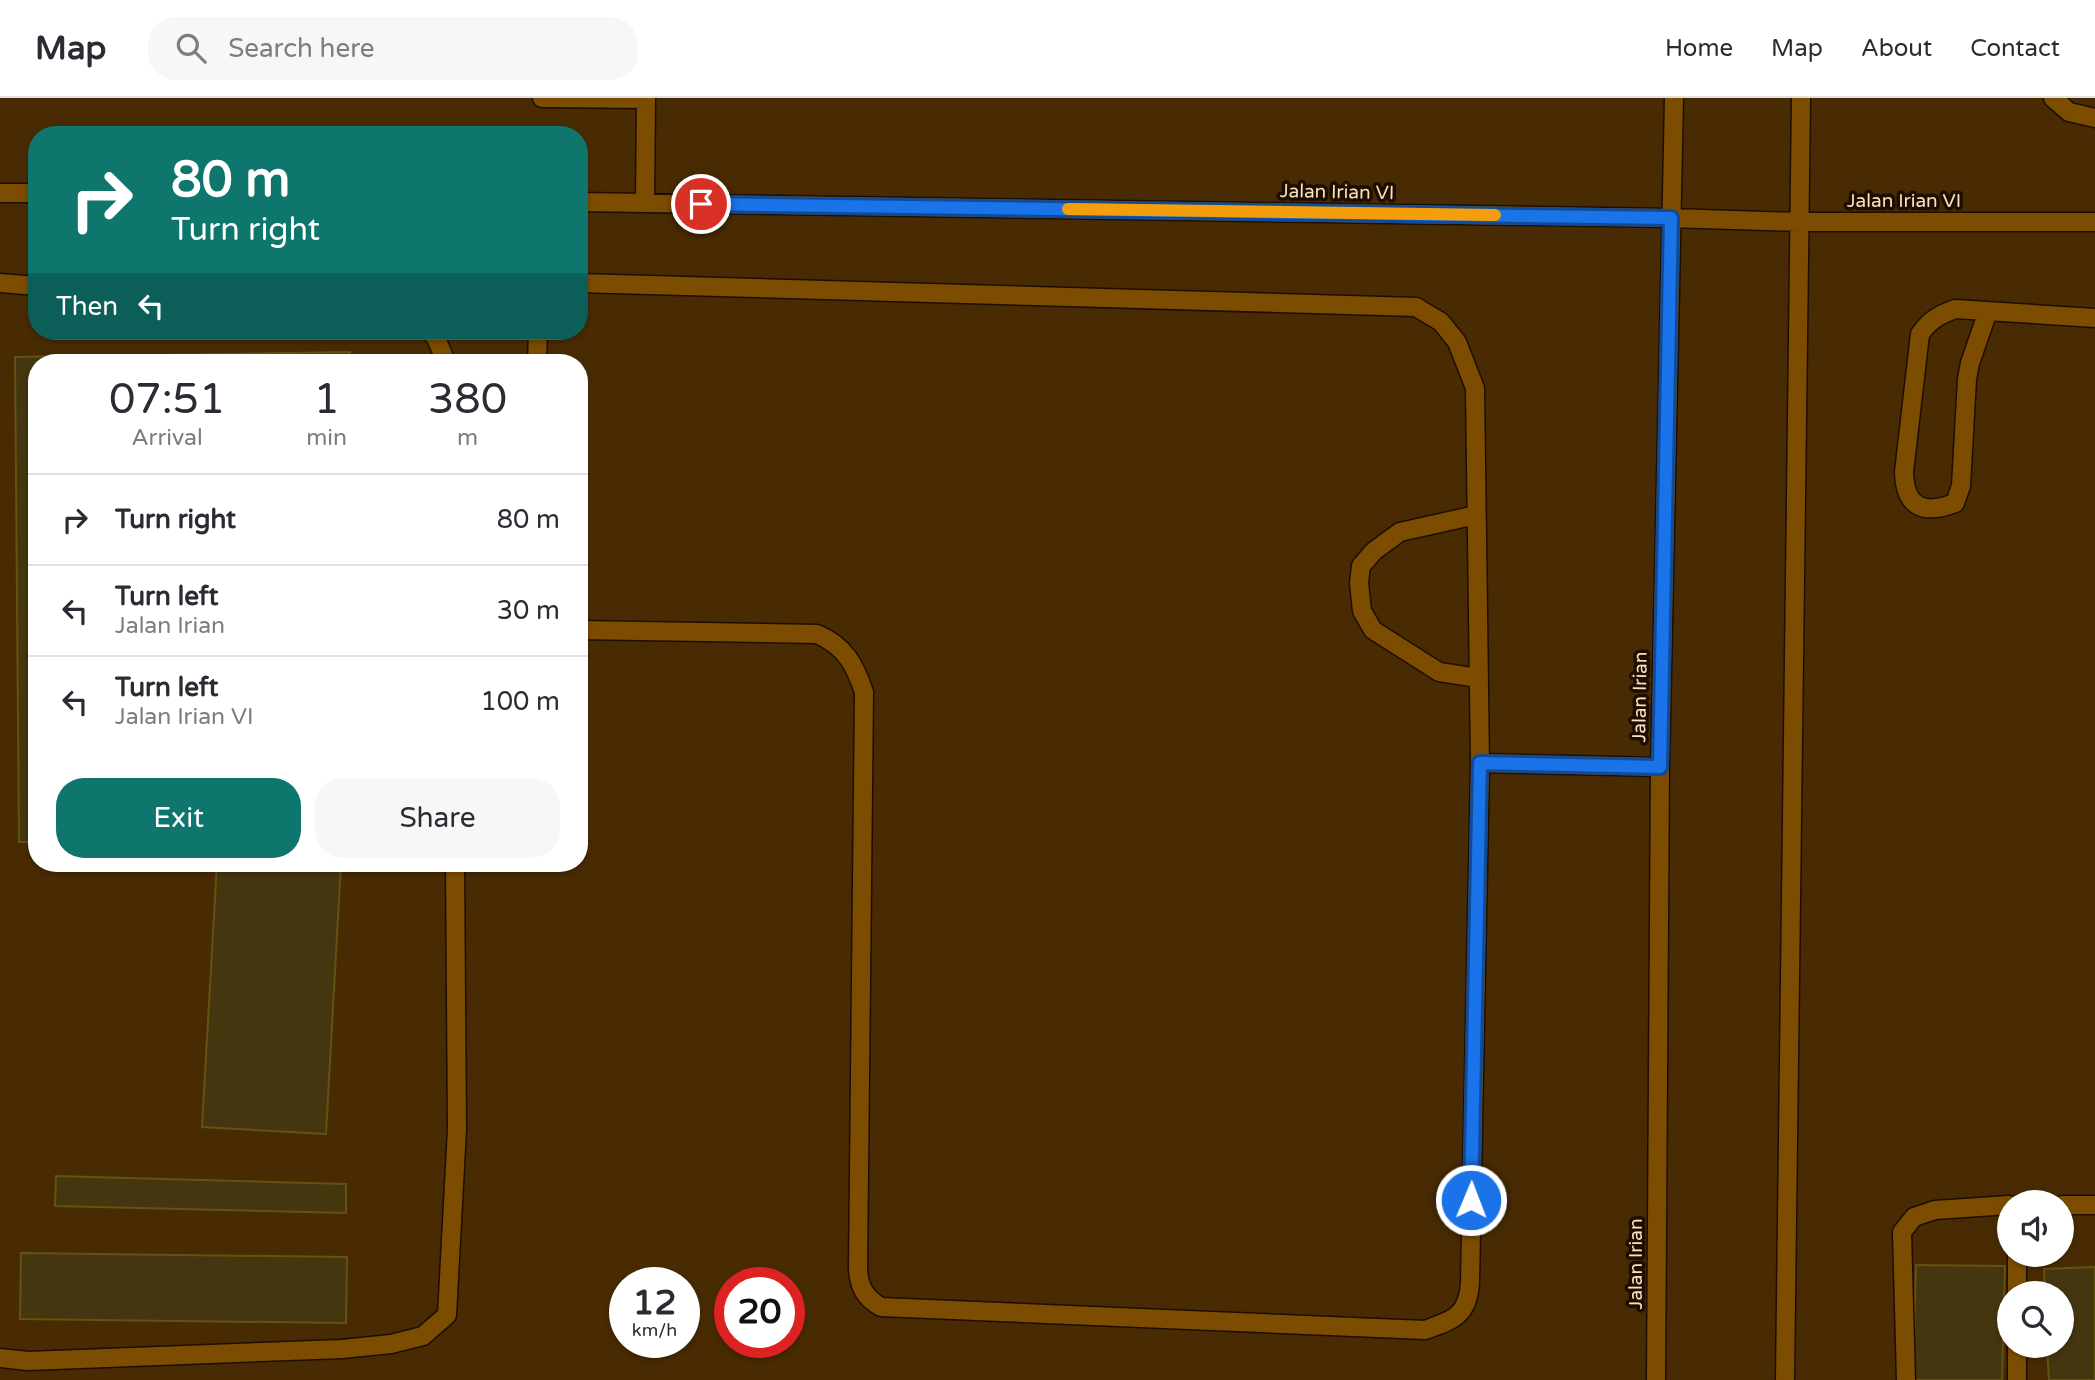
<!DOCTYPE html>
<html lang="en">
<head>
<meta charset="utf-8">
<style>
  :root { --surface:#fff; --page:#f7f7f7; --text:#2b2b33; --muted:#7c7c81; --line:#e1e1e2; --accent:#0f766e }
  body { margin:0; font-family:"Varela Round",sans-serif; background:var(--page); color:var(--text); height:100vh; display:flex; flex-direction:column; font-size:26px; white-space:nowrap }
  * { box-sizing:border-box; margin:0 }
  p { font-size:23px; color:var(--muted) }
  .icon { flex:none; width:38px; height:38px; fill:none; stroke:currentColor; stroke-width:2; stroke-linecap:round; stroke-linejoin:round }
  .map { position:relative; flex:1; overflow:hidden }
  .details { position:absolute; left:28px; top:256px; width:560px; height:518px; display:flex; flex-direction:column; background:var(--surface); border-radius:28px; box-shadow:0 2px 5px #0004 }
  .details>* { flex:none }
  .banner { position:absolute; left:28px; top:28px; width:560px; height:214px; border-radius:28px; box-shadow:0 2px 5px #0004; background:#0f766e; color:#fff; overflow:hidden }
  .fabs { position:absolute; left:1997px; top:1092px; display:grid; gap:14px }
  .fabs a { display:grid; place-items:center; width:77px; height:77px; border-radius:50%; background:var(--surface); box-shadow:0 2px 5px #0004; font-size:35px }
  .speed { position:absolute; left:609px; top:1169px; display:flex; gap:14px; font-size:35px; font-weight:700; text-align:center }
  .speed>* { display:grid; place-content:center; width:91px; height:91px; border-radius:50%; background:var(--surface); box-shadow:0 2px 5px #0004; line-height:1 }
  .speed small { font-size:18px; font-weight:400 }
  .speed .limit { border:10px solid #d22; background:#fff; color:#111 }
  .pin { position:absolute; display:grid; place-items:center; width:60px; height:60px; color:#fff; margin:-30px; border:4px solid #fff; border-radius:50%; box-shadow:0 2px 7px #0007 }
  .me { position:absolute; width:77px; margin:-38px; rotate:1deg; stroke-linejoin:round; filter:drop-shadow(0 0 5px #0008) }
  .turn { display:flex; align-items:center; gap:24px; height:147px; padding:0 28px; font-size:32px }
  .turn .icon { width:91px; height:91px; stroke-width:2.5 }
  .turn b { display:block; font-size:49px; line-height:60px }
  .then { display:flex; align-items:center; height:66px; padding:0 28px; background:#0003; gap:14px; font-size:26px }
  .eta { display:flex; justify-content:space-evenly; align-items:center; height:119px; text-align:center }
  .eta b { font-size:42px; font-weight:600; line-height:49px }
  .primary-button { display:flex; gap:14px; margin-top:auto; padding:14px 28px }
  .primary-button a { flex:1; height:80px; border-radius:28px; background:var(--accent); color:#fff; font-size:28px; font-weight:600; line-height:80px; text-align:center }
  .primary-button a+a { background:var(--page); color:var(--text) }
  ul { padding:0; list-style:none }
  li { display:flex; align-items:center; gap:21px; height:91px; padding:0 28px; border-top:2px solid var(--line) }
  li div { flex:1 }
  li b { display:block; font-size:26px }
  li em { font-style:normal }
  header { display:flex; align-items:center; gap:42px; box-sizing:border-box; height:98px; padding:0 35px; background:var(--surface); border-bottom:2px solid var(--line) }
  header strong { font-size:33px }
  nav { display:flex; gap:38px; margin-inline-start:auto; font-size:24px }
  .search { width:490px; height:63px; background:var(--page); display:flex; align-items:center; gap:18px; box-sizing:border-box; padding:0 24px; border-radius:28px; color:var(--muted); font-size:26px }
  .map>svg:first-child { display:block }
  .built { fill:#482b03; fill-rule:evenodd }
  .building { fill:#44360e; stroke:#665114; stroke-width:2 }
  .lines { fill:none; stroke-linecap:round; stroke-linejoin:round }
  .minor-casing { stroke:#1d0e00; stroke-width:21 }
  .minor { stroke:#7c4c00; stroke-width:18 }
  .route-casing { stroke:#114b97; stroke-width:18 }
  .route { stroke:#1a73e8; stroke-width:12 }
  .slow { stroke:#f59e0b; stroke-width:12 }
  .labels { text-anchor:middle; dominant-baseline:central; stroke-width:7; stroke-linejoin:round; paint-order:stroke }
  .street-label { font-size:19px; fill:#fadec0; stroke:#1d0e00 }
</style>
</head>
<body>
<header>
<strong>Map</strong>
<div class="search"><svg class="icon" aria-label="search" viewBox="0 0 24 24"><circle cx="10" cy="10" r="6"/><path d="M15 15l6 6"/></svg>Search here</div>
<nav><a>Home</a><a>Map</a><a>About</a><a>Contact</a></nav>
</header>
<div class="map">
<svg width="2095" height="1282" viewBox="0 0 2095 1282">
  <rect width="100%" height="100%" fill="#3c2200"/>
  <!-- built -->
  <path class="built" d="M 0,0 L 2095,0 L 2095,1282 L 0,1282 ZM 37,37 L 579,37 L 579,233 L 37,233 ZM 37,264 L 579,264 L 579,765 L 37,765 ZM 2009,1104 L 2062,1104 L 2062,1157 L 2009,1157 ZM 625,1185 L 684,1185 L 684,1244 L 625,1244 ZM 730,1185 L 789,1185 L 789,1244 L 730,1244 ZM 2009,1195 L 2062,1195 L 2062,1248 L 2009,1248 Z"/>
  <!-- building -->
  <path class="building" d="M 350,254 L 350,264 L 37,264 L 37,744 L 19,744 L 15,259 Z
    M 217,765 L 341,765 L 326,1036 L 202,1029 Z
    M 56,1078 L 346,1086 L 346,1115 L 55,1108 Z
    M 21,1155 L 347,1159 L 346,1225 L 20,1221 Z
    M 1916,1167 L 2005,1168 L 2002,1282 L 1913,1282 Z
    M 2095,1169 L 2095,1282 L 2049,1282 L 2047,1248 L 2062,1248 L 2062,1195 L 2045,1195 L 2044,1171 Z"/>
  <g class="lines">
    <!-- minor casing -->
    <g class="minor-casing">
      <path id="minor" d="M 542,0 L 646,1
        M 2053,0 L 2069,14 L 2095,20
        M 0,95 L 37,95
        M 579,104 L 1671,120 L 1800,124 L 2095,124
        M 645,105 L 646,0
        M 0,185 L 37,188
        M 579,185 L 1416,209 L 1441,224 L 1457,244 L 1475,290 L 1480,665 L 1660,669
        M 1988,213 L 1970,265 L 1967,281 L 1961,388 L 1955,405 C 1924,417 1905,410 1904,374 L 1920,236 C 1930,222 1939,217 1955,211 L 2095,220
        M 430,233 L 436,240 L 446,264
        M 537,264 L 538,233
        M 1476,417 L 1400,434 L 1374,453 L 1361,468 L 1359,485 L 1362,513 L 1373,532 L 1439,574 L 1478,580
        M 579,532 L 817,536 C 845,548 855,567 864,594 L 858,1171 C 859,1189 865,1200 881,1209 L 1425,1232 C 1454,1222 1468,1217 1470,1185 L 1480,665
        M 2062,1107 L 2095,1107
        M 2017,1195 L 2017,1157
        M 0,1260 L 28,1263 L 342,1251 L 391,1246 L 423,1238 L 447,1217 L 457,1031 L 455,765
        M 1656,1282 L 1660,669 L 1674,0
        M 1785,1282 L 1801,0
        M 1906,1282 L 1902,1134 L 1914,1119 L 1935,1112 L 2009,1107
        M 2017,1282 L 2017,1248"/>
    </g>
    <!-- minor -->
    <use href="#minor" class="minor"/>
  </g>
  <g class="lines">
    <!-- route casing -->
    <g class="route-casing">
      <path id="route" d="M 701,106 L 1671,120 L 1660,669 L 1480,665 L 1471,1102"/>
    </g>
    <!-- route -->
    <use href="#route" class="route"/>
    <!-- slow -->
    <path class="slow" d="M 1068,111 L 1495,117"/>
  </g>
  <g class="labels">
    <!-- street labels -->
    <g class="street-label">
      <text transform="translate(1337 94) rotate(1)">Jalan Irian VI</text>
      <text x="1904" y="103">Jalan Irian VI</text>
      <text transform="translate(1640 599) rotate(-89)">Jalan Irian</text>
      <text transform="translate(1636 1166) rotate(-90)">Jalan Irian</text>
    </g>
  </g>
</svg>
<div class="fabs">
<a><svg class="icon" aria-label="sound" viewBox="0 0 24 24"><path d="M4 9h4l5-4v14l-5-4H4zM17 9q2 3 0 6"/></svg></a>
<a><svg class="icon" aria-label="search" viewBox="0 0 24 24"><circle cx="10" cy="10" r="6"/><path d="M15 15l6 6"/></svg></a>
</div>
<div class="speed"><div>12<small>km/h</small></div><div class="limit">20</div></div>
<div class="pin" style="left:701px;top:106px;background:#d93025"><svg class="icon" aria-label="arrive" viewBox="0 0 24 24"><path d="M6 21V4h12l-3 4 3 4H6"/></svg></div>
<svg class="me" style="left:1471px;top:1102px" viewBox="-20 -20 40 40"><circle r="17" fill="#1a73e8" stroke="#fff" stroke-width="3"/><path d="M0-11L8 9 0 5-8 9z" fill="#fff"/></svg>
<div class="banner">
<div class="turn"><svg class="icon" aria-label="right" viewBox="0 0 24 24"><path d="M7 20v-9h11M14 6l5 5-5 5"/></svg><div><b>80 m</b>Turn right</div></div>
<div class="then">Then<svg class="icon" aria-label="left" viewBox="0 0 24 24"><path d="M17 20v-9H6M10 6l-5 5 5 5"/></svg></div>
</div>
<section class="details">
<div class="eta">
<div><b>07:51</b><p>Arrival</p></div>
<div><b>1</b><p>min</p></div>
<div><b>380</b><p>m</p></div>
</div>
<ul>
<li><svg class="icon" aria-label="right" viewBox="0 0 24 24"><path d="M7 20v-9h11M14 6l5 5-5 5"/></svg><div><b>Turn right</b></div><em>80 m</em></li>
<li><svg class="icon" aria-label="left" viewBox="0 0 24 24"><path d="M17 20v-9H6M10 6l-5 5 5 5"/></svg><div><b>Turn left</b><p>Jalan Irian</p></div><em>30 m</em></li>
<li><svg class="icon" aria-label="left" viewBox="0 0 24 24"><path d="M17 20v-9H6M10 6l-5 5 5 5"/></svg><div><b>Turn left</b><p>Jalan Irian VI</p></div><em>100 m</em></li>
</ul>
<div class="primary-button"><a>Exit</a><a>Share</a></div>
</section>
</div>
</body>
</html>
